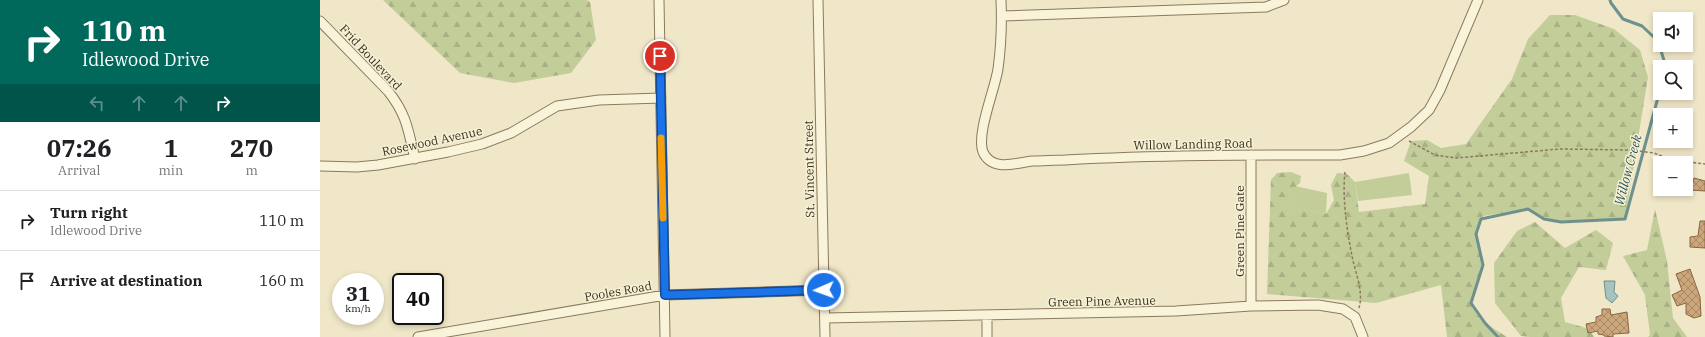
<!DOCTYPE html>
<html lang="en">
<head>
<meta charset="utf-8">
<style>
  :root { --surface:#fff; --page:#f6f6f6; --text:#202124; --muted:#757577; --line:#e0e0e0 }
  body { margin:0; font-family:"IBM Plex Serif",serif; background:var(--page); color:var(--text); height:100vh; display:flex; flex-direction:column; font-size:15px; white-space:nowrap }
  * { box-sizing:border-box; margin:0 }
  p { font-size:13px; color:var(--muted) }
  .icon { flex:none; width:22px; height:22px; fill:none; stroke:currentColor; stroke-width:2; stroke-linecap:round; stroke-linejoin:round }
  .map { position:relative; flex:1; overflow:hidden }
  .drawer { display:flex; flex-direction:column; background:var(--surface); width:320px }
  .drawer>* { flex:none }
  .guide { background:#00695c; color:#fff; overflow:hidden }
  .controls { position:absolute; left:1333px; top:12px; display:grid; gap:8px }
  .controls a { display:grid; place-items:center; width:40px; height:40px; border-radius:0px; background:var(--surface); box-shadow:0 2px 6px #0003; font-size:20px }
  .speed { position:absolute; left:12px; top:273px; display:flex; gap:8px; font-size:20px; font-weight:700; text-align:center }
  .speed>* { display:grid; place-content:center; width:52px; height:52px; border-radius:50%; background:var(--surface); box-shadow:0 2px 6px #0003; line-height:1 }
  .speed small { font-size:10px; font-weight:400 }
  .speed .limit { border:2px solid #111; border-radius:6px; background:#fff; color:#111 }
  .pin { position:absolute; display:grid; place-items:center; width:34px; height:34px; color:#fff; margin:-17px; border:2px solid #fff; border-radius:50%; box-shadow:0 1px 4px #0007 }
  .me { position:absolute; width:44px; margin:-22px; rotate:268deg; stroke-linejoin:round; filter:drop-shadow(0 0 3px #0008) }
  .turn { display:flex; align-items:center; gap:14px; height:84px; padding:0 16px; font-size:18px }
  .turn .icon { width:52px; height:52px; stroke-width:2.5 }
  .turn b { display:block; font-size:28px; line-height:34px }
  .lanes { display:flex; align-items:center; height:38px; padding:0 16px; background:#0003; justify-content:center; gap:20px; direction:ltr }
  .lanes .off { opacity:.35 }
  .eta { display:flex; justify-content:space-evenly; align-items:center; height:68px; text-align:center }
  .eta b { font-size:24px; font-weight:800; line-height:28px }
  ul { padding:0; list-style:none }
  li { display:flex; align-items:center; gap:12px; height:60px; padding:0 16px; border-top:1px solid var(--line) }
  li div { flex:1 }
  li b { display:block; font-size:15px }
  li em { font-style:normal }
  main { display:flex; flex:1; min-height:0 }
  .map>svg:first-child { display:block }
  .green { fill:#c2cd9a }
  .forest { fill:url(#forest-firs) }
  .water { fill:#a8c3be; stroke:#6e918d }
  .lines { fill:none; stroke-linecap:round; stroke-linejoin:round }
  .stream { stroke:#6e918d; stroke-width:3 }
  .building { fill:url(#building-cross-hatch); stroke:#8a6641 }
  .minor-casing { stroke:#8b7a5c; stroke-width:11 }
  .path { stroke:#8b7a5c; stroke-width:1.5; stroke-dasharray:3 2; stroke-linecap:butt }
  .minor { stroke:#f9f3da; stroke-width:9 }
  .route-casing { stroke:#114b97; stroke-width:10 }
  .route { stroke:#1a73e8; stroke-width:7 }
  .slow { stroke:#f59e0b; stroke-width:7 }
  .labels { text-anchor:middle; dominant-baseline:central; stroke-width:3; stroke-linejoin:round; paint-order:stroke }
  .street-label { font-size:12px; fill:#3b3020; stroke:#f6f1d6 }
  .water-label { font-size:13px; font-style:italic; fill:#2f595b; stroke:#f6f1d6 }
</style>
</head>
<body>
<main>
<section class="drawer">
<div class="guide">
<div class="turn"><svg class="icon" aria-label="right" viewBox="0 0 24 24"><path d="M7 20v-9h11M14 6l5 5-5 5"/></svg><div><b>110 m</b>Idlewood Drive</div></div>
<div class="lanes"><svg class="icon off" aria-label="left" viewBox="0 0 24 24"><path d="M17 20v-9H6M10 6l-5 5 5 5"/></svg><svg class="icon off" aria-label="ahead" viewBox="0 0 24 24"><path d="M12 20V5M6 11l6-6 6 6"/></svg><svg class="icon off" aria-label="ahead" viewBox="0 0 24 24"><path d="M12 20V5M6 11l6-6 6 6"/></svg><svg class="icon" aria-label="right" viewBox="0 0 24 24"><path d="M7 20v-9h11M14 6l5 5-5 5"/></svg></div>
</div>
<div class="eta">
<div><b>07:26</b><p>Arrival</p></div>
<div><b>1</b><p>min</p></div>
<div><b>270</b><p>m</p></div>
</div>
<ul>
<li><svg class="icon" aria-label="right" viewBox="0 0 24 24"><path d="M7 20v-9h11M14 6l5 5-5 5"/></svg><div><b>Turn right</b><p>Idlewood Drive</p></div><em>110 m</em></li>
<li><svg class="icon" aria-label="arrive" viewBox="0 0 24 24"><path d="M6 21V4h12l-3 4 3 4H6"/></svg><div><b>Arrive at destination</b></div><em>160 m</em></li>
</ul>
</section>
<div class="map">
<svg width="1385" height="337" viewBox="0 0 1385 337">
  <defs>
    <pattern id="forest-firs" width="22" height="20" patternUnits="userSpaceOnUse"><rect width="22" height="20" fill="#c2cd9a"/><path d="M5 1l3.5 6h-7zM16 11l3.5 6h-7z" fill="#a8b084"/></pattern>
    <pattern id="building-cross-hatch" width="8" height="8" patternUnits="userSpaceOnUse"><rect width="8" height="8" fill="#cda77c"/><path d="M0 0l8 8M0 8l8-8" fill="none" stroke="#a88865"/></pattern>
  </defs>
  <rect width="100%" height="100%" fill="#efe7c7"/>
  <!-- green -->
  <path class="green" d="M 1089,173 L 1092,195 L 1038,201 L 1035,182 Z
    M 975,186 L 1007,193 L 1006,214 L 965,207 L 969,192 Z"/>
  <!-- forest -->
  <path class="forest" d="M 63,0 L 267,0 L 270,2 L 276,40 L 251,73 L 194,83 L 140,73 Z
    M 1230,15 L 1255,15 L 1294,29 L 1320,50 L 1328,77 L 1305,219 L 1233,222 L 1208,209 L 1163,216 L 1157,231 L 1163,265 L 1151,303 L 1165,323 L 1187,337 L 1127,337 L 1121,285 L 1056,303 L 947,294 L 951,180 L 957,173 L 971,172 L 981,176 L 980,183 L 969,192 L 966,207 L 1006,214 L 1014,200 L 1011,185 L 1017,173 L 1027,174 L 1035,182 L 1039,212 L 1105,204 L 1109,176 L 1084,161 L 1091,141 L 1107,140 L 1121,148 L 1146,144 L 1192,79 L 1208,39 Z
    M 1335,209 L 1347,261 L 1353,318 L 1367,337 L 1328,337 L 1330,335 L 1325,295 L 1303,256 L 1327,250 Z
    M 1215,222 L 1245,248 L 1276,230 L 1293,243 L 1286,270 L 1259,267 L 1241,298 L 1245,322 L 1270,329 L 1274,337 L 1210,337 L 1201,336 L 1175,303 L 1174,263 L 1197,231 Z"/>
  <!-- water -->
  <path class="water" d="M 1284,281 L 1295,281 L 1294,292 L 1298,296 L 1292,303 L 1286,298 Z"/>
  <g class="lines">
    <!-- stream -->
    <path class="stream" d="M 1290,0 L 1291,3 L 1303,19 L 1322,26 L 1338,41 L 1346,67
      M 1178,337 L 1165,323 L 1151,303 L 1163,265 L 1156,234 L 1161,219 L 1208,209 L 1224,219 L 1241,222 L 1305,219 L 1340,90"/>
  </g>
  <!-- building -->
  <path class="building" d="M 1374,178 L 1385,181 L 1385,191 L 1371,190 Z
    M 1380,221 L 1385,221 L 1385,248 L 1370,247 L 1370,237 L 1378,236 Z
    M 1370,269 L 1380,297 L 1381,316 L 1374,318 L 1366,314 L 1366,303 L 1357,306 L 1352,295 L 1362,290 L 1356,274 Z
    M 1282,309 L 1290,309 L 1291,315 L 1307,312 L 1309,333 L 1293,334 L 1293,337 L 1284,336 L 1284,335 L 1278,334 L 1278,331 L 1268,333 L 1266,324 L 1276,322 L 1276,317 L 1282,315 Z"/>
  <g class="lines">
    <!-- minor casing -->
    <g class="minor-casing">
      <path id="minor" d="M 339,0 L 345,337
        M 498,0 L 505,337
        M 681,0 C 682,23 681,47 678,69 C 675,89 656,134 663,152 C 672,172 696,163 712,161 C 723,161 734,160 745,160 C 837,155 929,155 1020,155 L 1044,151 L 1069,143 L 1091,127 L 1109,110 L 1120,90 L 1158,0
        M 682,16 L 946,7 L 964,0
        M 0,21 L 68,91 C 87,115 88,130 95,159
        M 931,155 L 931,306
        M 0,166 L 37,167 L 58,165 L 128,152 L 162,144 L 191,133 L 237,106 L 279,100 L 341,98
        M 667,315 L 667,337
        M 505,318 L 856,311 L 931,306 L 998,305 L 1023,309 L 1035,317 L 1043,337
        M 98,337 L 345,295 L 504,290"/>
    </g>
    <!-- path -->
    <path class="path" d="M 1089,141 L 1115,155 L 1136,158 L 1240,149 L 1311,150 L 1334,153 L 1352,160 L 1385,164
      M 1025,172 C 1022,197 1027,231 1032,256 C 1035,272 1044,292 1039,308"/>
    <!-- minor -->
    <use href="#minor" class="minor"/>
  </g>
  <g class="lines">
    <!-- route casing -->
    <g class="route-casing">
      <path id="route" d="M 340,56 L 345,295 L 504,290"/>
    </g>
    <!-- route -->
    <use href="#route" class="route"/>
    <!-- slow -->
    <path class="slow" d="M 341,138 L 343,218"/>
  </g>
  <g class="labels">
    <!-- street labels -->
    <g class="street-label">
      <text transform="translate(51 57) rotate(47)">Frid Boulevard</text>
      <text transform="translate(112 141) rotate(-12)">Rosewood Avenue</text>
      <text transform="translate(873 144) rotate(-1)">Willow Landing Road</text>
      <text transform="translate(489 169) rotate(-91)">St. Vincent Street</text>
      <text transform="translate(919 231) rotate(-90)">Green Pine Gate</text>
      <text transform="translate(298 291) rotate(-10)">Pooles Road</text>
      <text transform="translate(782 301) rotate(-1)">Green Pine Avenue</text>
    </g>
    <!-- water labels -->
    <g class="water-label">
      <text transform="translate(1308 170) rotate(-75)">Willow Creek</text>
    </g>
  </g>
</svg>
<div class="controls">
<a><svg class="icon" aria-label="sound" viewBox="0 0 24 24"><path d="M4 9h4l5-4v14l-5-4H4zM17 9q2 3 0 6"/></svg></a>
<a><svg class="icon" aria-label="search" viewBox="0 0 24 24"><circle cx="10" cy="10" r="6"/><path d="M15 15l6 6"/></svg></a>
<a>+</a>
<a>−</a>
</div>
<div class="speed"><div>31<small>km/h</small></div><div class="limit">40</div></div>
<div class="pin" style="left:340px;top:56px;background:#d93025"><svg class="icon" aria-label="arrive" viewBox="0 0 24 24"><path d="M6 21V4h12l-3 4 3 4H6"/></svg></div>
<svg class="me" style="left:504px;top:290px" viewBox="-20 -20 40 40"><circle r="17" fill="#1a73e8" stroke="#fff" stroke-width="3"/><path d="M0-11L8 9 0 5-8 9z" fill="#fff"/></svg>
</div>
</main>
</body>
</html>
